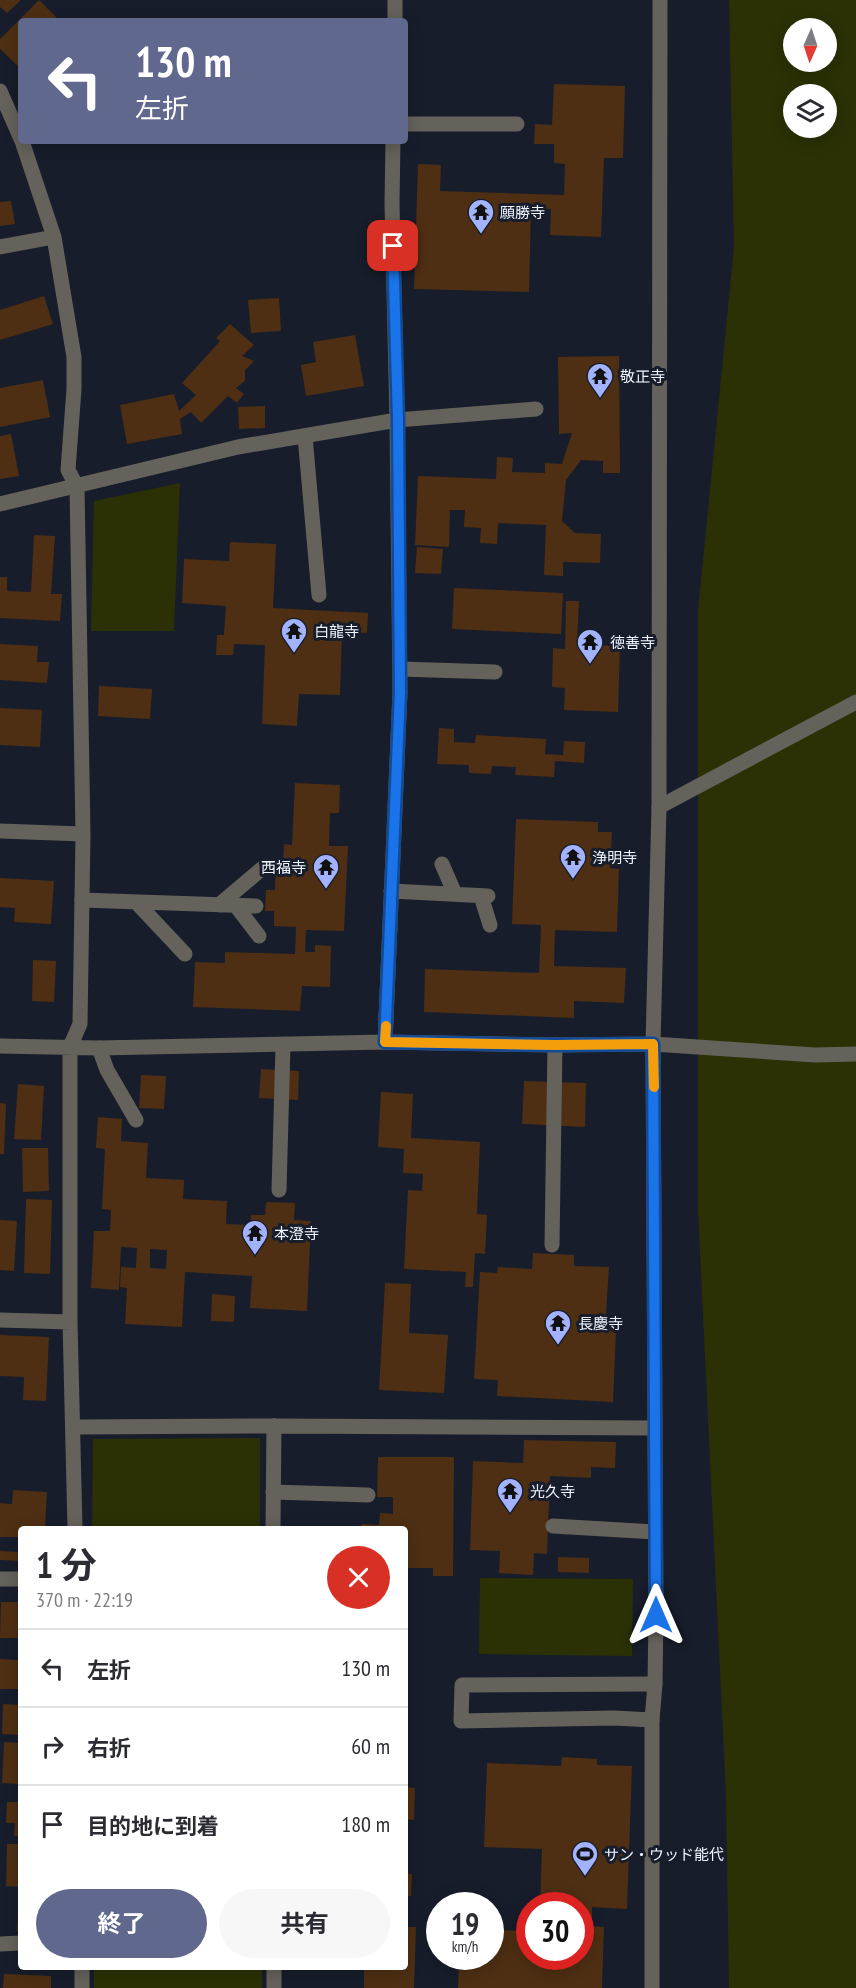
<!DOCTYPE html>
<html lang="ja">
<head>
<meta charset="utf-8">
<style>
  :root { --surface:#fff; --page:#f7f7f7; --text:#2b2b33; --muted:#7c7c81; --line:#e1e1e2; --accent:#61688e }
  body { margin:0; font-family:"PT Sans Narrow","Noto Sans JP",sans-serif; background:var(--page); color:var(--text); height:100vh; display:flex; flex-direction:column; font-size:22px; white-space:nowrap }
  * { box-sizing:border-box; margin:0 }
  p { font-size:20px; color:var(--muted) }
  .icon { flex:none; width:33px; height:33px; fill:none; stroke:currentColor; stroke-width:2; stroke-linecap:round; stroke-linejoin:round }
  .map { position:relative; flex:1; overflow:hidden }
  .panel { position:absolute; left:18px; top:1526px; width:390px; height:444px; display:flex; flex-direction:column; background:var(--surface); border-radius:6px; box-shadow:0 3px 15px #0003 }
  .panel>* { flex:none }
  .banner { position:absolute; left:18px; top:18px; width:390px; height:126px; border-radius:6px; box-shadow:0 3px 15px #0003; background:#61688e; color:#fff; overflow:hidden }
  .needle { width:39px; rotate:183deg }
  .fabs { position:absolute; left:783px; top:18px; display:grid; gap:12px }
  .fabs a { display:grid; place-items:center; width:54px; height:54px; border-radius:50%; background:var(--surface); box-shadow:0 3px 15px #0003; font-size:30px }
  .speed { position:absolute; left:426px; top:1892px; display:flex; gap:12px; font-size:30px; font-weight:700; text-align:center }
  .speed>* { display:grid; place-content:center; width:78px; height:78px; border-radius:50%; background:var(--surface); box-shadow:0 3px 15px #0003; line-height:1 }
  .speed small { font-size:15px; font-weight:400 }
  .speed .limit { border:9px solid #d22; background:#fff; color:#111 }
  .pin { position:absolute; display:grid; place-items:center; width:51px; height:51px; color:#fff; margin:-26px; border-radius:12px; box-shadow:0 3px 9px #0006 }
  .me { position:absolute; width:66px; margin:-33px; rotate:0deg; stroke-linejoin:round; filter:drop-shadow(0 0 4px #0008) }
  .turn { display:flex; align-items:center; gap:21px; height:126px; padding:0 18px; font-size:27px }
  .turn .icon { width:78px; height:78px; stroke-width:2.5 }
  .turn b { display:block; font-size:42px; line-height:51px }
  .round { display:grid; place-items:center; flex:none; width:63px; height:63px; border-radius:32px; background:var(--page) }
  .overview { display:flex; align-items:center; justify-content:space-between; height:102px; padding:0 18px }
  h1 { font-size:36px; font-weight:700; line-height:45px }
  .button { display:flex; gap:12px; margin-top:auto; padding:12px 18px }
  .button a { flex:1; height:69px; border-radius:36px; background:var(--accent); color:#fff; font-size:24px; font-weight:700; line-height:69px; text-align:center }
  .button a+a { background:var(--page); color:var(--text) }
  ul { padding:0; list-style:none }
  li { display:flex; align-items:center; gap:18px; height:78px; padding:0 18px; border-top:2px solid var(--line) }
  li div { flex:1 }
  li b { display:block; font-size:22px }
  li em { font-style:normal }
  .map>svg:first-child { display:block }
  .green { fill:#2b3105; fill-rule:evenodd }
  .building { fill:#4e2f13; fill-rule:evenodd }
  .lines { fill:none; stroke-linecap:round; stroke-linejoin:round }
  .service { stroke:#64625a; stroke-width:15 }
  .minor { stroke:#64625a; stroke-width:15 }
  .route-casing { stroke:#114b97; stroke-width:15 }
  .route { stroke:#1a73e8; stroke-width:10 }
  .slow { stroke:#f59e0b; stroke-width:10 }
  .labels { text-anchor:middle; dominant-baseline:central; stroke-width:6; stroke-linejoin:round; paint-order:stroke }
  .poi-label { font-size:15px; fill:#eff4fe; stroke:#171d2b; text-anchor:start }
</style>
</head>
<body>
<div class="map">
<svg width="856" height="1988" viewBox="0 0 856 1988">
  <rect width="100%" height="100%" fill="#171d2b"/>
  <!-- green -->
  <path class="green" d="M 729,0 L 856,0 L 856,1988 L 729,1988 L 726,1796 L 698,1210 L 698,611 L 734,247 ZM 794,28 L 826,28 L 826,62 L 794,62 ZM 794,94 L 826,94 L 826,128 L 794,128 Z
    M 180,483 L 174,631 L 91,631 L 94,501 Z
    M 260,1438 L 260,1528 L 92,1528 L 93,1439 Z
    M 480,1578 L 633,1579 L 632,1656 L 479,1654 Z
    M 94,1967 L 262,1967 L 262,1988 L 94,1988 Z"/>
  <!-- building -->
  <path class="building" d="M 0,0 L 21,0 L 7,13 L 0,7 Z
    M 39,0 L 60,21 L 21,21 L 20,68 L 0,49 L 0,39 Z
    M 554,84 L 625,86 L 623,158 L 604,158 L 601,237 L 550,235 L 551,209 L 531,208 L 529,292 L 414,289 L 418,164 L 441,165 L 440,191 L 564,195 L 565,164 L 554,163 L 554,144 L 534,144 L 535,124 L 552,125 Z
    M 11,201 L 15,224 L 0,226 L 0,202 Z
    M 44,296 L 53,324 L 0,340 L 0,310 Z
    M 279,298 L 281,331 L 251,333 L 248,300 Z
    M 230,324 L 254,345 L 242,356 L 254,361 L 245,370 L 245,381 L 236,388 L 244,394 L 237,403 L 228,396 L 201,423 L 191,412 L 180,419 L 182,434 L 127,444 L 120,405 L 174,394 L 179,411 L 196,395 L 182,383 L 220,341 L 216,338 Z
    M 355,335 L 364,386 L 306,396 L 301,365 L 316,362 L 313,342 Z
    M 619,356 L 620,473 L 603,473 L 603,461 L 581,460 L 566,480 L 562,521 L 575,533 L 601,534 L 600,563 L 563,562 L 563,576 L 544,575 L 546,525 L 498,523 L 497,544 L 480,543 L 481,528 L 464,527 L 465,510 L 450,510 L 449,547 L 415,545 L 418,476 L 496,479 L 497,457 L 513,458 L 512,472 L 545,473 L 545,463 L 562,464 L 572,433 L 559,434 L 558,357 Z
    M 43,380 L 50,417 L 0,427 L 0,388 Z
    M 265,406 L 265,428 L 239,429 L 238,407 Z
    M 11,434 L 19,476 L 0,479 L 0,436 Z
    M 34,535 L 55,536 L 51,594 L 62,594 L 60,621 L 0,618 L 0,577 L 7,577 L 7,591 L 31,592 Z
    M 230,542 L 276,544 L 273,608 L 368,613 L 367,633 L 342,632 L 340,695 L 299,694 L 297,726 L 262,724 L 265,645 L 234,644 L 233,655 L 216,655 L 217,635 L 224,635 L 226,606 L 182,603 L 184,559 L 229,561 Z
    M 417,547 L 443,549 L 441,574 L 415,573 Z
    M 454,588 L 563,593 L 561,634 L 452,629 Z
    M 566,601 L 579,601 L 577,645 L 620,646 L 618,712 L 564,710 L 565,688 L 552,687 L 553,648 L 565,649 Z
    M 0,644 L 38,646 L 37,662 L 49,662 L 47,683 L 0,680 Z
    M 99,686 L 152,689 L 150,719 L 98,716 Z
    M 0,708 L 42,710 L 40,747 L 0,745 Z
    M 439,728 L 454,729 L 454,742 L 475,743 L 476,735 L 546,739 L 545,754 L 563,755 L 564,741 L 585,742 L 584,763 L 555,761 L 554,777 L 515,775 L 516,767 L 492,766 L 491,774 L 469,773 L 469,765 L 437,764 Z
    M 295,783 L 340,785 L 339,813 L 330,813 L 329,846 L 348,846 L 344,931 L 306,930 L 305,952 L 315,952 L 315,945 L 331,946 L 330,987 L 302,986 L 300,1011 L 193,1007 L 195,962 L 225,963 L 225,952 L 295,954 L 296,927 L 274,926 L 274,911 L 265,911 L 266,890 L 275,890 L 276,863 L 283,863 L 284,844 L 292,845 Z
    M 516,819 L 598,822 L 598,832 L 612,832 L 610,868 L 619,869 L 617,932 L 555,930 L 554,966 L 626,968 L 624,1003 L 574,1001 L 574,1018 L 424,1012 L 425,969 L 539,973 L 541,925 L 512,924 Z
    M 0,878 L 54,881 L 51,924 L 14,922 L 15,908 L 0,907 Z
    M 33,960 L 56,961 L 54,1002 L 32,1001 Z
    M 261,1069 L 299,1071 L 298,1100 L 259,1098 Z
    M 141,1075 L 166,1076 L 164,1109 L 139,1108 Z
    M 524,1081 L 586,1083 L 585,1127 L 522,1124 Z
    M 18,1084 L 44,1086 L 41,1140 L 14,1139 Z
    M 381,1092 L 413,1094 L 411,1138 L 480,1142 L 477,1214 L 487,1215 L 485,1254 L 475,1253 L 473,1287 L 465,1287 L 466,1272 L 404,1269 L 408,1190 L 422,1191 L 423,1174 L 403,1173 L 404,1149 L 378,1147 Z
    M 0,1103 L 6,1104 L 4,1154 L 0,1154 Z
    M 98,1117 L 122,1119 L 121,1141 L 148,1143 L 146,1178 L 184,1180 L 183,1199 L 227,1201 L 226,1224 L 250,1225 L 251,1215 L 265,1215 L 266,1202 L 295,1203 L 294,1220 L 311,1221 L 307,1311 L 250,1308 L 252,1276 L 185,1272 L 182,1327 L 125,1324 L 127,1288 L 120,1287 L 121,1267 L 136,1268 L 137,1248 L 121,1247 L 119,1290 L 91,1288 L 94,1231 L 110,1231 L 111,1210 L 102,1209 L 105,1149 L 96,1148 ZM 150,1249 L 167,1250 L 166,1269 L 150,1268 Z
    M 22,1148 L 48,1148 L 49,1191 L 23,1192 Z
    M 26,1199 L 52,1200 L 50,1274 L 24,1273 Z
    M 0,1220 L 17,1221 L 14,1271 L 0,1270 Z
    M 533,1253 L 574,1255 L 574,1266 L 609,1267 L 605,1330 L 616,1330 L 613,1402 L 497,1396 L 498,1380 L 474,1379 L 480,1272 L 497,1273 L 498,1267 L 532,1269 Z
    M 385,1283 L 411,1284 L 409,1333 L 448,1335 L 444,1393 L 379,1390 Z
    M 212,1294 L 235,1296 L 234,1322 L 211,1321 Z
    M 0,1335 L 49,1337 L 46,1401 L 23,1400 L 24,1377 L 0,1376 Z
    M 524,1440 L 616,1442 L 615,1468 L 591,1467 L 591,1478 L 550,1476 L 547,1554 L 534,1553 L 533,1575 L 499,1573 L 500,1551 L 470,1550 L 473,1461 L 523,1463 Z
    M 378,1457 L 454,1457 L 453,1576 L 433,1576 L 433,1568 L 405,1568 L 405,1528 L 361,1528 L 362,1524 L 379,1525 L 380,1513 L 393,1514 L 393,1497 L 377,1497 Z
    M 13,1490 L 47,1492 L 45,1528 L 21,1528 L 21,1537 L 0,1537 L 0,1503 L 12,1504 Z
    M 18,1546 L 21,1546 L 21,1561 L 0,1560 L 0,1551 L 19,1552 Z
    M 558,1557 L 589,1558 L 589,1573 L 558,1572 Z
    M 1,1602 L 21,1602 L 21,1638 L 0,1638 Z
    M 0,1659 L 21,1660 L 21,1689 L 0,1689 Z
    M 3,1704 L 21,1705 L 21,1735 L 2,1734 Z
    M 4,1742 L 21,1743 L 21,1784 L 2,1783 Z
    M 562,1757 L 597,1759 L 597,1765 L 632,1766 L 627,1909 L 592,1907 L 592,1926 L 604,1927 L 602,1988 L 458,1988 L 459,1959 L 471,1959 L 471,1956 L 490,1956 L 490,1930 L 530,1931 L 530,1956 L 580,1956 L 580,1905 L 540,1905 L 542,1849 L 484,1847 L 487,1763 L 561,1766 Z
    M 405,1787 L 415,1788 L 414,1820 L 405,1819 Z
    M 7,1802 L 21,1802 L 21,1836 L 14,1836 L 15,1823 L 6,1823 Z
    M 7,1844 L 21,1844 L 21,1887 L 6,1886 Z
    M 405,1874 L 412,1874 L 411,1896 L 405,1896 Z
    M 19,1896 L 21,1897 L 21,1931 L 17,1931 Z
    M 405,1927 L 416,1927 L 414,1988 L 364,1988 L 364,1966 L 405,1966 Z
    M 4,1974 L 51,1976 L 51,1988 L 3,1988 Z"/>
  <g class="lines">
    <!-- service -->
    <path class="service" d="M 405,124 L 517,124
      M 397,420 L 536,409
      M 305,436 L 319,595
      M 400,669 L 495,672
      M 659,807 L 856,702
      M 442,864 L 455,894
      M 391,891 L 488,896
      M 481,896 L 490,925
      M 82,900 L 256,906
      M 137,903 L 185,954
      M 219,905 L 265,866
      M 236,906 L 259,936
      M 653,1044 L 815,1055 L 856,1054
      M 99,1048 L 107,1070 L 136,1120
      M 279,1190 L 283,1045
      M 552,1245 L 555,1045
      M 273,1492 L 368,1495
      M 553,1526 L 655,1532
      M 652,1720 L 614,1718 L 461,1721 L 462,1685 L 655,1684"/>
    <!-- minor -->
    <path class="minor" d="M 395,0 L 395,21
      M 0,91 L 21,139
      M 22,141 L 54,237 L 74,357 L 74,389 L 68,470 L 77,487 L 83,834 L 80,1024 L 70,1047 L 70,1322 L 75,1528
      M 0,247 L 54,237
      M 0,504 L 238,447 L 397,420
      M 0,831 L 83,834
      M 385,1042 L 400,692 L 397,420 L 392,203 L 393,141
      M 0,1046 L 99,1048 L 385,1042 L 555,1045 L 653,1044
      M 0,1320 L 70,1322
      M 73,1427 L 274,1426 L 654,1428
      M 273,1528 L 274,1426
      M 0,1579 L 21,1579
      M 0,1944 L 21,1943
      M 82,1966 L 82,1988
      M 274,1966 L 274,1988
      M 652,1988 L 652,1720 L 655,1684 L 656,1615 L 653,1044 L 659,807 L 660,0"/>
  </g>
  <g class="lines">
    <!-- route casing -->
    <g class="route-casing">
      <path id="route" d="M 393,246 L 398,420 L 400,692 L 385,1042 L 555,1045 L 653,1044 L 656,1615"/>
    </g>
    <!-- route -->
    <use href="#route" class="route"/>
    <!-- slow -->
    <path class="slow" d="M 386,1026 L 385,1042 L 555,1045 L 653,1044 L 654,1087"/>
  </g>
  <!-- icons -->
  <defs>
    <g id="temple-pin" transform="scale(1.35)"><path d="M0 17L-7.5 6A9.5 9.5 0 1 1 7.5 6Z" fill="#a2b2fd" stroke="#171d2b"/><path d="M0-6L5-2H3V0L6.5 2.5H4V6H1.5V3h-3V6H-4V2.5H-6.5L-3 0V-2H-5Z" fill="#111"/></g>
    <g id="stadium-pin" transform="scale(1.35)"><path d="M0 17L-7.5 6A9.5 9.5 0 1 1 7.5 6Z" fill="#a2b2fd" stroke="#171d2b"/><path d="M0-5a6.5 5 0 1 0 0 10a6.5 5 0 1 0 0-10ZM-3.5-1.8h7v3.6h-7Z" fill="#111"/></g>
  </defs>
  <g fill-rule="evenodd">
    <use href="#temple-pin" x="481" y="212"/>
    <use href="#temple-pin" x="600" y="376"/>
    <use href="#temple-pin" x="294" y="631"/>
    <use href="#temple-pin" x="590" y="642"/>
    <use href="#temple-pin" x="573" y="857"/>
    <use href="#temple-pin" x="326" y="867"/>
    <use href="#temple-pin" x="255" y="1233"/>
    <use href="#temple-pin" x="558" y="1323"/>
    <use href="#temple-pin" x="510" y="1491"/>
    <use href="#stadium-pin" x="585" y="1854"/>
  </g>
  <g class="labels">
    <!-- poi labels -->
    <g class="poi-label">
      <text x="500" y="212">願勝寺</text>
      <text x="620" y="376">敬正寺</text>
      <text x="314" y="631">白龍寺</text>
      <text x="610" y="642">徳善寺</text>
      <text x="592" y="857">浄明寺</text>
      <text x="306" y="867" text-anchor="end">西福寺</text>
      <text x="274" y="1233">本澄寺</text>
      <text x="578" y="1323">長慶寺</text>
      <text x="530" y="1491">光久寺</text>
      <text x="604" y="1854">サン・ウッド能代</text>
    </g>
  </g>
</svg>
<div class="fabs">
<a><svg class="needle" viewBox="-14 -14 28 28"><path d="M0-13l5 13h-10z" fill="#e53935"/><path d="M0 13l5-13h-10z" fill="#7c7c81"/></svg></a>
<a><svg class="icon" aria-label="layers" viewBox="0 0 24 24"><path d="M12 4l9 5-9 5-9-5zM3 14l9 5 9-5"/></svg></a>
</div>
<div class="speed"><div>19<small>km/h</small></div><div class="limit">30</div></div>
<div class="pin" style="left:393px;top:246px;background:#d93025"><svg class="icon" aria-label="arrive" viewBox="0 0 24 24"><path d="M6 21V4h12l-3 4 3 4H6"/></svg></div>
<svg class="me" style="left:656px;top:1615px" viewBox="-20 -20 40 40"><path d="M0-17L14 15 0 8-14 15z" fill="#1a73e8" stroke="#fff" stroke-width="4"/></svg>
<div class="banner">
<div class="turn"><svg class="icon" aria-label="left" viewBox="0 0 24 24"><path d="M17 20v-9H6M10 6l-5 5 5 5"/></svg><div><b>130 m</b>左折</div></div>
</div>
<section class="panel">
<div class="overview"><div><h1>1 分</h1><p>370 m · 22:19</p></div><a class="round" style="background:#d93025;color:#fff"><svg class="icon" aria-label="close" viewBox="0 0 24 24"><path d="M6 6l12 12M18 6L6 18"/></svg></a></div>
<ul>
<li><svg class="icon" aria-label="left" viewBox="0 0 24 24"><path d="M17 20v-9H6M10 6l-5 5 5 5"/></svg><div><b>左折</b></div><em>130 m</em></li>
<li><svg class="icon" aria-label="right" viewBox="0 0 24 24"><path d="M7 20v-9h11M14 6l5 5-5 5"/></svg><div><b>右折</b></div><em>60 m</em></li>
<li><svg class="icon" aria-label="arrive" viewBox="0 0 24 24"><path d="M6 21V4h12l-3 4 3 4H6"/></svg><div><b>目的地に到着</b></div><em>180 m</em></li>
</ul>
<div class="button"><a>終了</a><a>共有</a></div>
</section>
</div>
</body>
</html>
